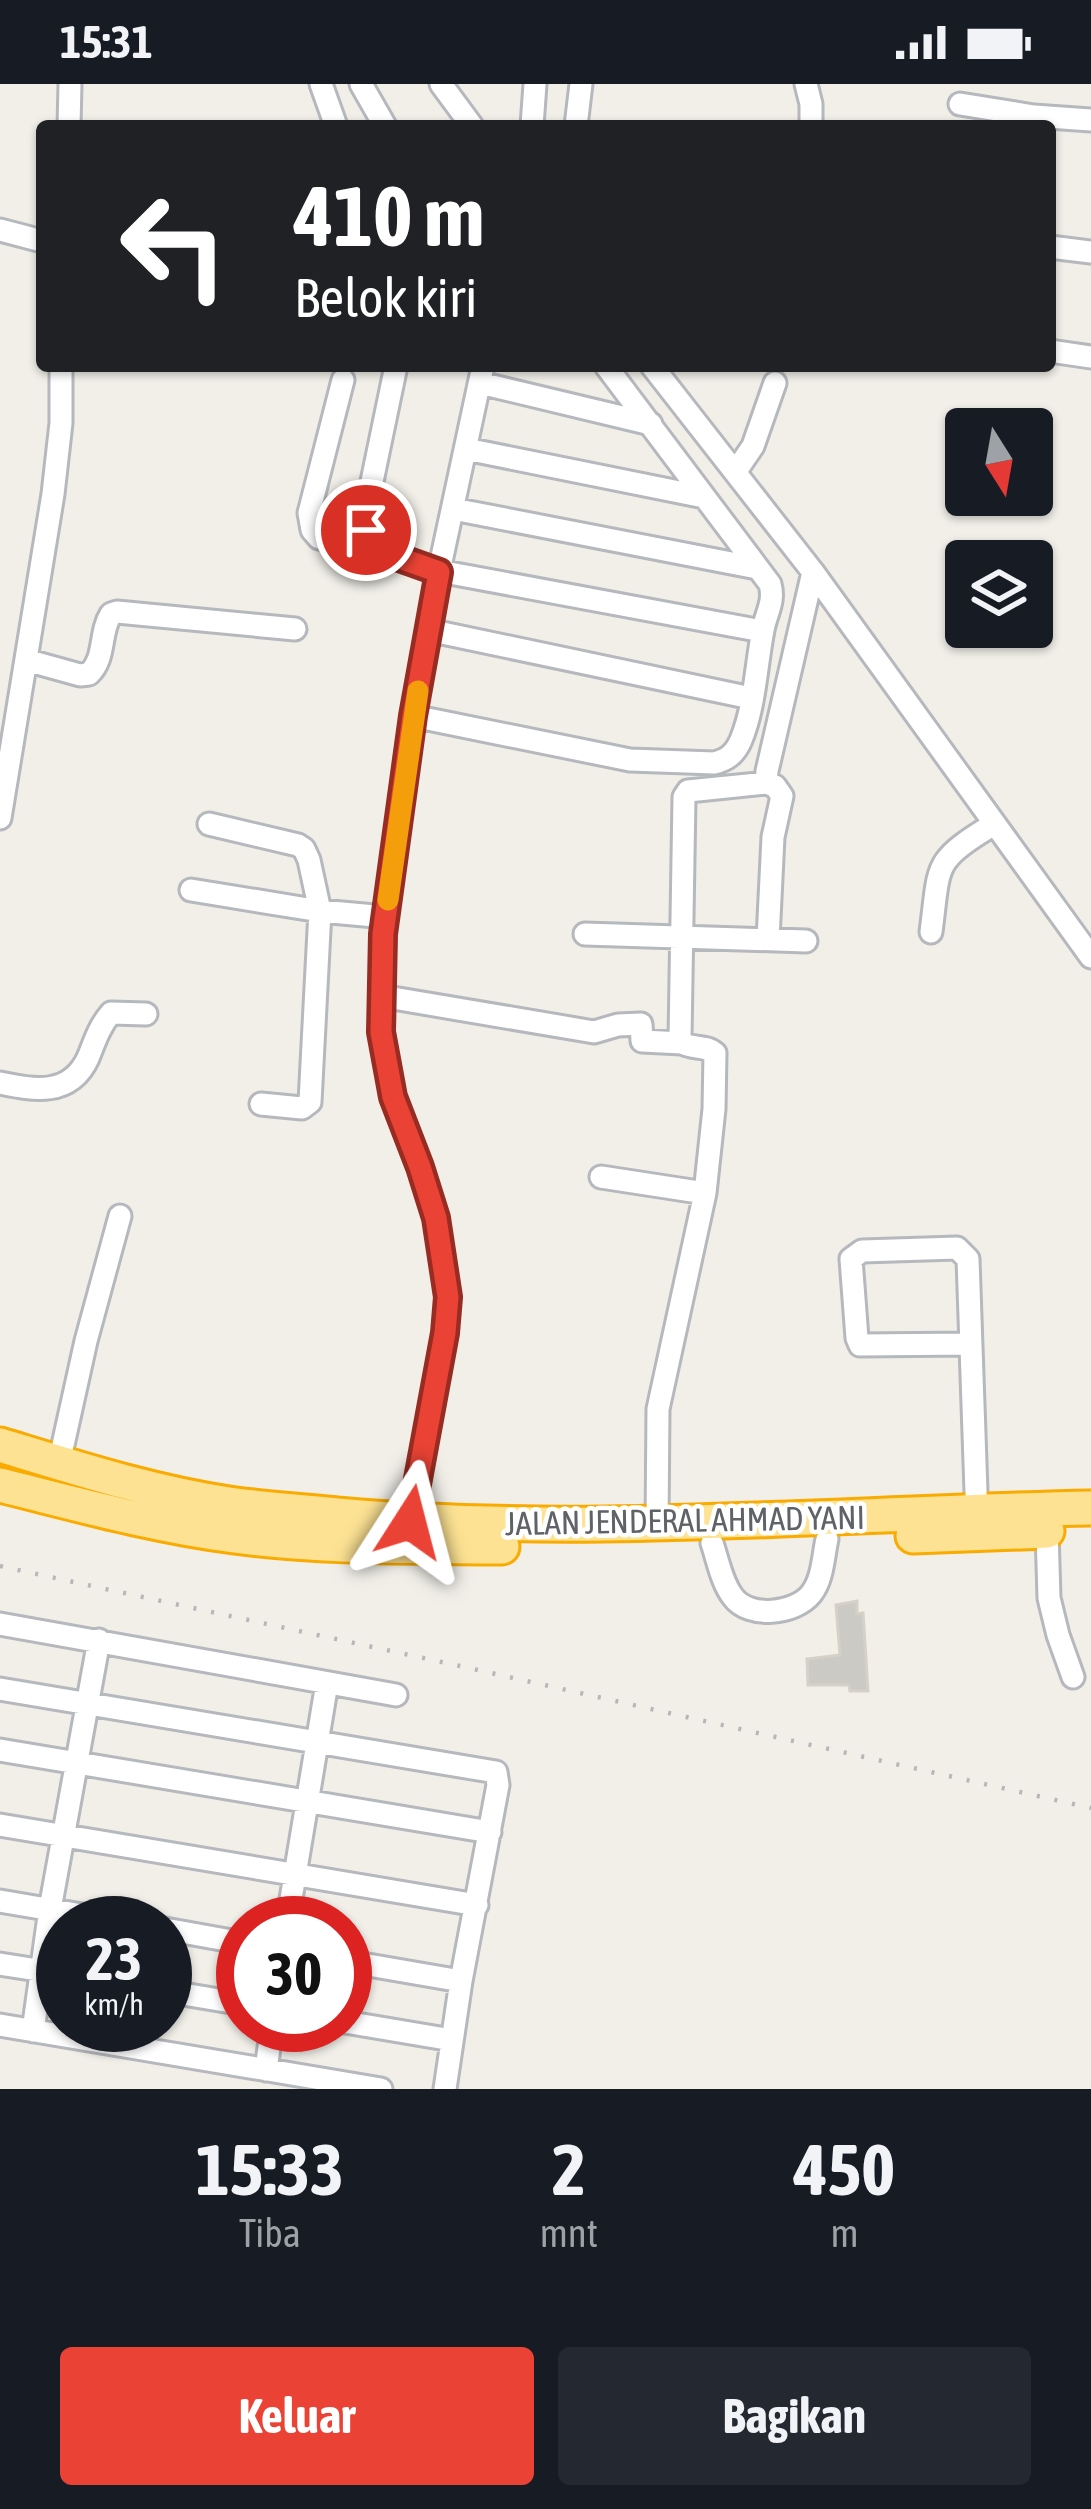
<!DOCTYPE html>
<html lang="id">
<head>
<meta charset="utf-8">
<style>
  :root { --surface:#171b24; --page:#242831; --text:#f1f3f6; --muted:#9ea1a6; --accent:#ea4335 }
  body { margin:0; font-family:"Asap Condensed",sans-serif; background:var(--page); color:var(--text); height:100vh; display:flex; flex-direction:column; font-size:45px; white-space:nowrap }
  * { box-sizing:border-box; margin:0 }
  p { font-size:39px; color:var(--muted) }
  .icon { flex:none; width:66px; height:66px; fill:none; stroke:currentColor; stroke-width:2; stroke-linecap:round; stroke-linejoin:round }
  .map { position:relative; height:2005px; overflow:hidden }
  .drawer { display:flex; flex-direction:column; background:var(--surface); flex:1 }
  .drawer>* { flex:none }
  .guide { position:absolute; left:36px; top:36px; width:1020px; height:252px; border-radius:12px; box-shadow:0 3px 9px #0004; background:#202124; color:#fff; overflow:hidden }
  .needle { width:78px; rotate:169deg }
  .controls { position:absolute; left:945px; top:324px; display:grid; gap:24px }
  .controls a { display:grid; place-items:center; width:108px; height:108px; border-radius:12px; background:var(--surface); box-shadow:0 3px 9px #0004; font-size:60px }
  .speed { position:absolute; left:36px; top:1812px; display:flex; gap:24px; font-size:60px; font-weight:700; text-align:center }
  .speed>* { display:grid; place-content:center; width:156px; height:156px; border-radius:50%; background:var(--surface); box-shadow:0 3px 9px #0004; line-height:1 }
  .speed small { font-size:30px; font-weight:400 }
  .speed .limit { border:18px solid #d22; background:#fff; color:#111 }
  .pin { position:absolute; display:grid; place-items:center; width:102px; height:102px; color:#fff; margin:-51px; border:6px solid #fff; border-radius:50%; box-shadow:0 3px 12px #0007 }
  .me { position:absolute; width:132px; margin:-66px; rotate:9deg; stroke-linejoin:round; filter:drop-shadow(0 0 9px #0008) }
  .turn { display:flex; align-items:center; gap:42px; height:252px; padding:0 60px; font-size:54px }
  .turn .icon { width:156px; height:156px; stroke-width:2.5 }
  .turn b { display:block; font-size:84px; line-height:102px }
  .eta { display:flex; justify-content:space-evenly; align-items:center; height:204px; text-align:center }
  .eta b { font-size:72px; font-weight:700; line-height:84px }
  .primary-button { display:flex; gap:24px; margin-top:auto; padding:24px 60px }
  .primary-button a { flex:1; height:138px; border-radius:12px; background:var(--accent); color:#fff; font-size:48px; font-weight:700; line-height:138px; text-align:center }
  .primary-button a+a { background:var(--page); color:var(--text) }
  .status { display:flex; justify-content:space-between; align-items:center; height:84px; padding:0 60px; background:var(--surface); direction:ltr }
  .status svg { height:33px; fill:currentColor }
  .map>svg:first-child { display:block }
  .building { fill:#cccac5; stroke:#d6d1c6; stroke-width:3 }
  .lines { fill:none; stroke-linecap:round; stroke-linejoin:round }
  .minor-casing { stroke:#b5b8bc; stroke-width:27 }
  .highway-casing { stroke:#f9ab00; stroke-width:39 }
  .minor { stroke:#fff; stroke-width:21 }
  .highway { stroke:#fde293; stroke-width:33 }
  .rail { stroke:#b6b7b8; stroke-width:4.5; stroke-dasharray:3 15; stroke-linecap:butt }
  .route-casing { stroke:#982c22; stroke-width:30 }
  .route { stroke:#ea4335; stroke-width:21 }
  .slow { stroke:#f59e0b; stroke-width:21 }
  .labels { text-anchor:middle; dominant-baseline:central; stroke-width:9; stroke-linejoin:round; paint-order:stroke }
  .street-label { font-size:33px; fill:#5f6368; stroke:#fff }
</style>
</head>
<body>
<div class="status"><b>15:31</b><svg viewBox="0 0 49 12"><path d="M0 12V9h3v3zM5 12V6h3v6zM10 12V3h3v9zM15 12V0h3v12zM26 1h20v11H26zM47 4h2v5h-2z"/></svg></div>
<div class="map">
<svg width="1091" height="2005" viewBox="0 0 1091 2005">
  <rect width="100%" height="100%" fill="#f1efe8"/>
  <!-- building -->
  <path class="building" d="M 857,1517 L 857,1530 L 863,1529 L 868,1607 L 850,1607 L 849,1601 L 808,1601 L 807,1575 L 840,1571 L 836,1521 Z"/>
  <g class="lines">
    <!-- minor casing -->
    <g class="minor-casing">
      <path id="minor" d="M 321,0 L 336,42
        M 361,0 L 385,42
        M 441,0 L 472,42
        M 806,0 L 811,20 L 811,42
        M 960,20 L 1034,32 L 1091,36
        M 69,42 L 70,0
        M 532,42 L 535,0
        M 576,42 L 581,0
        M 0,146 L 42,157
        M 1050,163 L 1091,168
        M 1050,267 L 1091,273
        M 396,282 L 364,436 L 372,457 L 383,468 L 439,487 L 762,547
        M 652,282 L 813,488 L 1091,873
        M 343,296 L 309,429 L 312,446 L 319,454 L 330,455 L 366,446
        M 480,299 L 651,340
        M 466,365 L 704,413
        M 736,387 L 753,362 L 775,299
        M 453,425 L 757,484
        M 428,546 L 751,614
        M 26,576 L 80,591 L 89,590 C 106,574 99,549 111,530 L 117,528 L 295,545
        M 413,632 L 630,676 L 714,679 C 727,676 735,670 741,656 C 755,622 756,582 763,546 C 766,529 775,518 770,500 L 606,282
        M 0,734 L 53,410 L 61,339 L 61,282
        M 209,740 L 298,761 L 304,765 L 309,776 L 320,827 L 310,1018 L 302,1024 L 261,1020
        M 191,806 L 320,827 L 386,833
        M 931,848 C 940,779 932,778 994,740
        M 585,850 L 806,857
        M 768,855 L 773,753 L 782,712 L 775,702 L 766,699 L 767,687 L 813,488
        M 381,912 L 594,948 L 618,941 L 641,940 L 642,957 L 682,959 C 692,965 706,961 715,969 L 714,1025 L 705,1109 L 658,1325 L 657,1440
        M 682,959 L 680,955 L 684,713 L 688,707 L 766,699
        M 0,999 C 34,1006 70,1013 88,974 C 95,957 99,943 111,929 L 146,930
        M 601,1093 L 705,1109
        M 970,1260 L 860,1261 L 857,1254 L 851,1175 L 862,1167 L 957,1164 L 968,1175 L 977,1437
        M 59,1379 L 86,1257 L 120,1132
        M 410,1438 L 445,1249 L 447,1213 L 436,1134 L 420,1083 L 393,1013 L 381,948 L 383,850 L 413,632 L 439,487 L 483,282
        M 1047,1447 L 1049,1514 L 1058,1551 L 1073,1593
        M 712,1459 C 718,1477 722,1499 733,1513 C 749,1535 795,1530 811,1510 C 823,1495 823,1473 827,1455
        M 0,1540 L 396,1611
        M 0,1605 L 496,1688 L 498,1701 L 461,1897 L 445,2005
        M 0,1666 L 490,1748
        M 0,1741 L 477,1821
        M 0,1817 L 129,1839
        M 287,1839 L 327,1599
        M 165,1845 L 243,1859
        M 345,1877 L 461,1897
        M 0,1880 L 63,1890
        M 165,1907 L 243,1920
        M 345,1938 L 452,1956
        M 0,1941 L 381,2005
        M 33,1947 L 50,1825 L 99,1556
        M 266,1986 L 272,1941"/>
    </g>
    <!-- highway casing -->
    <g class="highway-casing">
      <path id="highway" d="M 0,1361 C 76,1384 150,1408 229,1420 C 265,1425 301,1427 337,1431 C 588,1453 840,1429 1091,1424
        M 0,1401 C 77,1420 155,1442 234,1452 C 322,1464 413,1462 502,1463
        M 913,1452 L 1047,1447"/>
    </g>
    <!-- minor -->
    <use href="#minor" class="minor"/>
    <!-- highway -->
    <use href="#highway" class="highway"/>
    <!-- rail -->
    <path class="rail" d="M 0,1482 L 460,1582 L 1091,1724"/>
  </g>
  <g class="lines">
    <!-- route casing -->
    <g class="route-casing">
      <path id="route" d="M 366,446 L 383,468 L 439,488 L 413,632 L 383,850 L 381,948 L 393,1013 L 420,1083 L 436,1134 L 448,1213 L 445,1249 L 410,1438"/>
    </g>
    <!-- route -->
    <use href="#route" class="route"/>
    <!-- slow -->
    <path class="slow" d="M 388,816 L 418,607"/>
  </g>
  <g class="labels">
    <!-- street labels -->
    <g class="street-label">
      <text transform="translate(685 1436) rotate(-1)">JALAN JENDERAL AHMAD YANI</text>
    </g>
  </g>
</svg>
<div class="controls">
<a><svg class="needle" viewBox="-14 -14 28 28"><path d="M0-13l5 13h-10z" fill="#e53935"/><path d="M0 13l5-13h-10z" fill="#9ea1a6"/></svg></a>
<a><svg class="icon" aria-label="layers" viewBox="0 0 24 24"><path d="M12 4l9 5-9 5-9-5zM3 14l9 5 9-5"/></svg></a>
</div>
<div class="speed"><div>23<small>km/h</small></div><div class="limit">30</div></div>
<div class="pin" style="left:366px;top:446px;background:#d93025"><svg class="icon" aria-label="arrive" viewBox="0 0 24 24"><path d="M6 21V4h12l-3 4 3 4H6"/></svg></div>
<svg class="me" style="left:410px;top:1438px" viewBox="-20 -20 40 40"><path d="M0-17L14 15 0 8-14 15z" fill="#ea4335" stroke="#fff" stroke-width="4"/></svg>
<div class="guide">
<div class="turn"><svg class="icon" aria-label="left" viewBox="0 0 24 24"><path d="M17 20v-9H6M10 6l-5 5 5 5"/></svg><div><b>410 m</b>Belok kiri</div></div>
</div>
</div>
<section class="drawer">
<div class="eta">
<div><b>15:33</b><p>Tiba</p></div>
<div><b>2</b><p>mnt</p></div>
<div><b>450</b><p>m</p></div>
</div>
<div class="primary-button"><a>Keluar</a><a>Bagikan</a></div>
</section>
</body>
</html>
